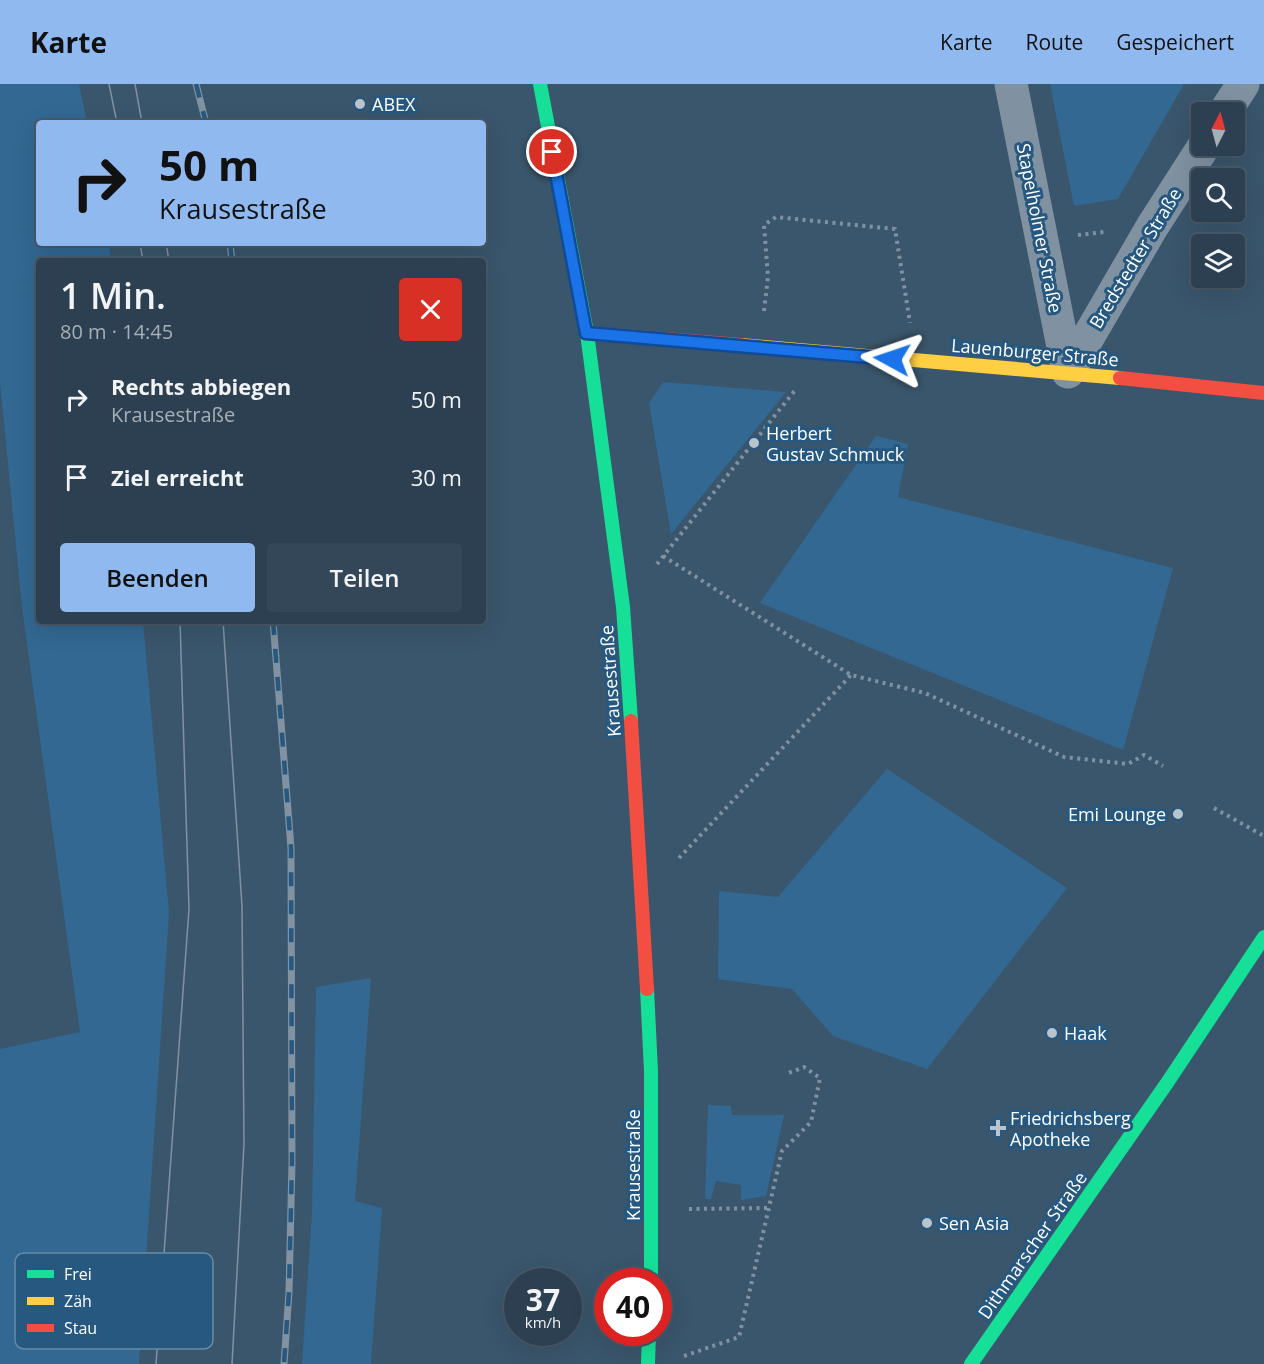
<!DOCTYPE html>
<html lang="de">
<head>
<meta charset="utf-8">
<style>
  :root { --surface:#2c4051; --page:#344758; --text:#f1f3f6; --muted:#a6afb7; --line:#485968; --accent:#90b9f0 }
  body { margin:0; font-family:"Open Sans",sans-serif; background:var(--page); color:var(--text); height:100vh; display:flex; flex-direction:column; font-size:22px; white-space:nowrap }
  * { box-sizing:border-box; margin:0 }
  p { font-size:20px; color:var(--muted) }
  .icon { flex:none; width:33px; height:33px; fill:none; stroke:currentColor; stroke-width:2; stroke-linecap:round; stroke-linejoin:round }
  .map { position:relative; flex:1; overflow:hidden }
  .side { position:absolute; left:36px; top:174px; width:450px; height:366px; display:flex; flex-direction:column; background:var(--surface); border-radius:6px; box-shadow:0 6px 24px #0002,0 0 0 2px var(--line) }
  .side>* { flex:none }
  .top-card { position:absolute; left:36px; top:36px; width:450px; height:126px; border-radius:6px; box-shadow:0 6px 24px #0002,0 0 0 2px var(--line); background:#90b9f0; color:#111; overflow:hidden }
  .needle { width:39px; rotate:6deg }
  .buttons { position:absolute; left:1191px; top:18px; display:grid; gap:12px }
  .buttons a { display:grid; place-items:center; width:54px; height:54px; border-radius:6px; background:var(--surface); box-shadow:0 6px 24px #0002,0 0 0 2px var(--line); font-size:30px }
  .speed { position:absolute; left:504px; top:1184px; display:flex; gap:12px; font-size:30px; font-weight:700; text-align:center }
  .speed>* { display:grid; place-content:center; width:78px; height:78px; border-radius:50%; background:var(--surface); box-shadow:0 6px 24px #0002,0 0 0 2px var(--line); line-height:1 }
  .speed small { font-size:15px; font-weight:400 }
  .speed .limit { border:9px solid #d22; background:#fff; color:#111 }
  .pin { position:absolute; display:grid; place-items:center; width:51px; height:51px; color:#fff; margin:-26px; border:3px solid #fff; border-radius:50%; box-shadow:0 2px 6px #0007 }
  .me { position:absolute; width:66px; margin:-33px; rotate:275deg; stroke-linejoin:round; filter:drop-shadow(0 0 4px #0008) }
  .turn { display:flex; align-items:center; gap:21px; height:126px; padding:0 24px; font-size:27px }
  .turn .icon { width:78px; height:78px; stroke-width:2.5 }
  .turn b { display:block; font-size:42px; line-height:51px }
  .round { display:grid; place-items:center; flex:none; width:63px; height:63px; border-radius:6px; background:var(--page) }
  .summary { display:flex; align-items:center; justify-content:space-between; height:102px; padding:0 24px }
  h1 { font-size:36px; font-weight:600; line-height:45px }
  .primary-button { display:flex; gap:12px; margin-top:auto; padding:12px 24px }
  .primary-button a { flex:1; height:69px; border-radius:6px; background:var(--accent); color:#111; font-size:24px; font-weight:600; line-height:69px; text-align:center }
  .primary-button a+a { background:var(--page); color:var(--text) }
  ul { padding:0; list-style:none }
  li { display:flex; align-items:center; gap:18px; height:78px; padding:0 24px }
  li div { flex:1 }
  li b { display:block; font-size:22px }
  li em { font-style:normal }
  header { display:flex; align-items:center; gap:36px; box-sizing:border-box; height:84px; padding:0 30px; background:var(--accent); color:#111 }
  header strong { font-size:28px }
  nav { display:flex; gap:33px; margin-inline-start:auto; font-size:21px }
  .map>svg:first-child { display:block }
  .green { fill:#326892 }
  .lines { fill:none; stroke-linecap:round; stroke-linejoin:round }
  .path { stroke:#8092a2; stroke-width:4; stroke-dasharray:3 4.5; stroke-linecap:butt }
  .street { stroke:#8092a2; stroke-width:33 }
  .fast { stroke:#16e098; stroke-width:14 }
  .slow { stroke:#ffcf43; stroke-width:14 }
  .jam { stroke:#f24e42; stroke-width:14 }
  .tram { stroke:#8192a2; stroke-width:1.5 }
  .rail-casing { stroke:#8192a2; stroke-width:7 }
  .rail { stroke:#265880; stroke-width:4.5; stroke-dasharray:14; stroke-linecap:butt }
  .route-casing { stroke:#114b97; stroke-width:15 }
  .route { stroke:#1a73e8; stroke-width:10 }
  .poi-dot { fill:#bac4cc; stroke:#265880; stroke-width:2 }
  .labels { text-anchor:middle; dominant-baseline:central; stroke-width:6; stroke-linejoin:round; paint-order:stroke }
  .poi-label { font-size:18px; fill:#fff; stroke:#265880; text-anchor:start }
  .street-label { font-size:18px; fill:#fff; stroke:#265880 }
  .key { fill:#265880; stroke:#678aa6; stroke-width:1.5 }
  .key-label { font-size:16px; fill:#fff }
</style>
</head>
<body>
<header>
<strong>Karte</strong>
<nav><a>Karte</a><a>Route</a><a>Gespeichert</a></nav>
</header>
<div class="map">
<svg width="1264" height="1280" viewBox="0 0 1264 1280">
  <rect width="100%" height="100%" fill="#3a566c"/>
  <!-- green -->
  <path class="green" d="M 0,0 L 79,0 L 87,39 L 39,39 L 39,159 L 109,159 L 111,177 L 39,177 L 39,537 L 143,537 L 169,829 L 139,1280 L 0,1280 L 0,965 L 80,948 L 22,523 L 0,299 Z
    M 1050,0 L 1184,0 L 1118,115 L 1074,122 Z
    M 663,298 L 786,308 L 671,450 L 649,319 Z
    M 876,352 L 908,360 L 898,413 L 1173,484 L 1123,666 L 760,519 Z
    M 887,685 L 1067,804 L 927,985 L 833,952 L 792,905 L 718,895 L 719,807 L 778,813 Z
    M 371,894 L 355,1117 L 382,1124 L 371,1280 L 302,1280 L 312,1129 L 316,903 Z
    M 708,1021 L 731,1022 L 732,1031 L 784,1031 L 766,1112 L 741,1116 L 741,1101 L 716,1097 L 711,1115 L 705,1115 Z"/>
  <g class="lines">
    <!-- path -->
    <path class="path" d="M 1078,151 L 1104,148
      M 764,227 L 768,193 L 764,141 L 776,133 L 895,145 L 910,239
      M 663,472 L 851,591 L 925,609 L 1064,673 L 1128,680 L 1144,671 L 1163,682
      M 657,480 L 796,305
      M 1214,724 L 1264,752
      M 679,774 L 851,591
      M 689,1125 L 769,1124
      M 684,1272 L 739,1253 L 782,1067 L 811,1038 L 820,994 L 804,983 L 786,990"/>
    <!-- street -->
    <path class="street" d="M 1011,0 L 1068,288
      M 1225,28 L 1243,0
      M 1068,288 L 1152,143 L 1204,62"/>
    <!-- fast -->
    <path class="fast" d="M 540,0 L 587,249 L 623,523 L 631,637
      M 647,905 L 651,987 L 651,1197
      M 648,1280 L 649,1248
      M 971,1280 L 1167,999 L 1264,853"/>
    <!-- slow -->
    <path class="slow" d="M 741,261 L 1120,294"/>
    <!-- jam -->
    <path class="jam" d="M 587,249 L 741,261
      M 1120,294 L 1264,309
      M 631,637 L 647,905"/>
    <!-- tram -->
    <path class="tram" d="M 109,0 L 117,39
      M 135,0 L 142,39
      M 140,159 L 143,177
      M 166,159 L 169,177
      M 223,537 L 242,822 L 244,1060 L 232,1280
      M 156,1280 L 189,825 L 180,537"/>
    <!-- rail casing -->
    <g class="rail-casing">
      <path id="rail" d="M 196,0 L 206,39
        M 230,159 L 232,177
        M 273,537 L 291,764 L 292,1078 L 289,1208 L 284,1280"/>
    </g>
    <!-- rail -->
    <use href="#rail" class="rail"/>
  </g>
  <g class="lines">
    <!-- route casing -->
    <g class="route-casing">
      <path id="route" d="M 552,68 L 586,249 L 892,275"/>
    </g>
    <!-- route -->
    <use href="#route" class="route"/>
  </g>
  <!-- markers -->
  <g class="poi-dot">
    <circle cx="360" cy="20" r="6"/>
    <circle cx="754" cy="359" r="6"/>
    <circle cx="1178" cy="730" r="6"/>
    <circle cx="1052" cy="949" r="6"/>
    <path d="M995 1035h6v6h6v6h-6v6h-6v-6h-6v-6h6z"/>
    <circle cx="927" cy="1139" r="6"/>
  </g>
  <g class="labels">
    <!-- poi labels -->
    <g class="poi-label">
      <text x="372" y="20">ABEX</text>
      <text x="766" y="349">Herbert<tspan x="766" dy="21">Gustav Schmuck</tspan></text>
      <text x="1166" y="730" text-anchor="end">Emi Lounge</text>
      <text x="1064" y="949">Haak</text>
      <text x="1010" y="1034">Friedrichsberg<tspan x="1010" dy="21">Apotheke</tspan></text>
      <text x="939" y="1139">Sen Asia</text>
    </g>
    <!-- street labels -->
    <g class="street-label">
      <text transform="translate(1040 144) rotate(79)">Stapelholmer Straße</text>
      <text transform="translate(1135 174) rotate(-59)">Bredstedter Straße</text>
      <text transform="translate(1035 268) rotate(5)">Lauenburger Straße</text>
      <text transform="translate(610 597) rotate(-94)">Krausestraße</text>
      <text transform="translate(633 1081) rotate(-90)">Krausestraße</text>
      <text transform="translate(1032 1161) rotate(-55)">Dithmarscher Straße</text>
    </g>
  </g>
  <!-- legend -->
  <rect x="15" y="1169" width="198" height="96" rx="9" class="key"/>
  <rect x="27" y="1186" width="27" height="8" fill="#16e098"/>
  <rect x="27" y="1213" width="27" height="8" fill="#ffcf43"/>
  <rect x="27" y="1240" width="27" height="8" fill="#f24e42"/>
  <g class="key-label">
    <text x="64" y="1196">Frei</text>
    <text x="64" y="1223">Zäh</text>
    <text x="64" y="1250">Stau</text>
  </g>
</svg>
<div class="buttons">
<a><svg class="needle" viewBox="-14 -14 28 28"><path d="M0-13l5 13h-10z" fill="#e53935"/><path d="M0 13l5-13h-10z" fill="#a6afb7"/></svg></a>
<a><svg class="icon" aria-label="search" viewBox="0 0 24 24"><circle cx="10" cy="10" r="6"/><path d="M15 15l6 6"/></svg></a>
<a><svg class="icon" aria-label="layers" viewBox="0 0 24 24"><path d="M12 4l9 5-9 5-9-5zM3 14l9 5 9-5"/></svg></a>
</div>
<div class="speed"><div>37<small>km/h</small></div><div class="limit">40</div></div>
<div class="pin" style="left:552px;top:68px;background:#d93025"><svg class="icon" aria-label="arrive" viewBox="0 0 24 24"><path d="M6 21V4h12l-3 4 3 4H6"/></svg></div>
<svg class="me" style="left:892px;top:275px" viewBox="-20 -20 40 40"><path d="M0-17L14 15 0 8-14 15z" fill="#1a73e8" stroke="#fff" stroke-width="4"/></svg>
<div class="top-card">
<div class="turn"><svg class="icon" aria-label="right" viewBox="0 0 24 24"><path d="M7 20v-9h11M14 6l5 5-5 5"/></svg><div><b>50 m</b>Krausestraße</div></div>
</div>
<section class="side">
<div class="summary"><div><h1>1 Min.</h1><p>80 m · 14:45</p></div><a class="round" style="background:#d93025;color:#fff"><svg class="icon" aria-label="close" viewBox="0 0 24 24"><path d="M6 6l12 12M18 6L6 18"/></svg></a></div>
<ul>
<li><svg class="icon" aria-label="right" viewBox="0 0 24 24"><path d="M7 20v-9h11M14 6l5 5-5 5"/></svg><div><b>Rechts abbiegen</b><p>Krausestraße</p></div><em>50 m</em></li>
<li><svg class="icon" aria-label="arrive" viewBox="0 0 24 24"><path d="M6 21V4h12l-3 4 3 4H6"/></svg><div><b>Ziel erreicht</b></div><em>30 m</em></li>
</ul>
<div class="primary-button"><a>Beenden</a><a>Teilen</a></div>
</section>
</div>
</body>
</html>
